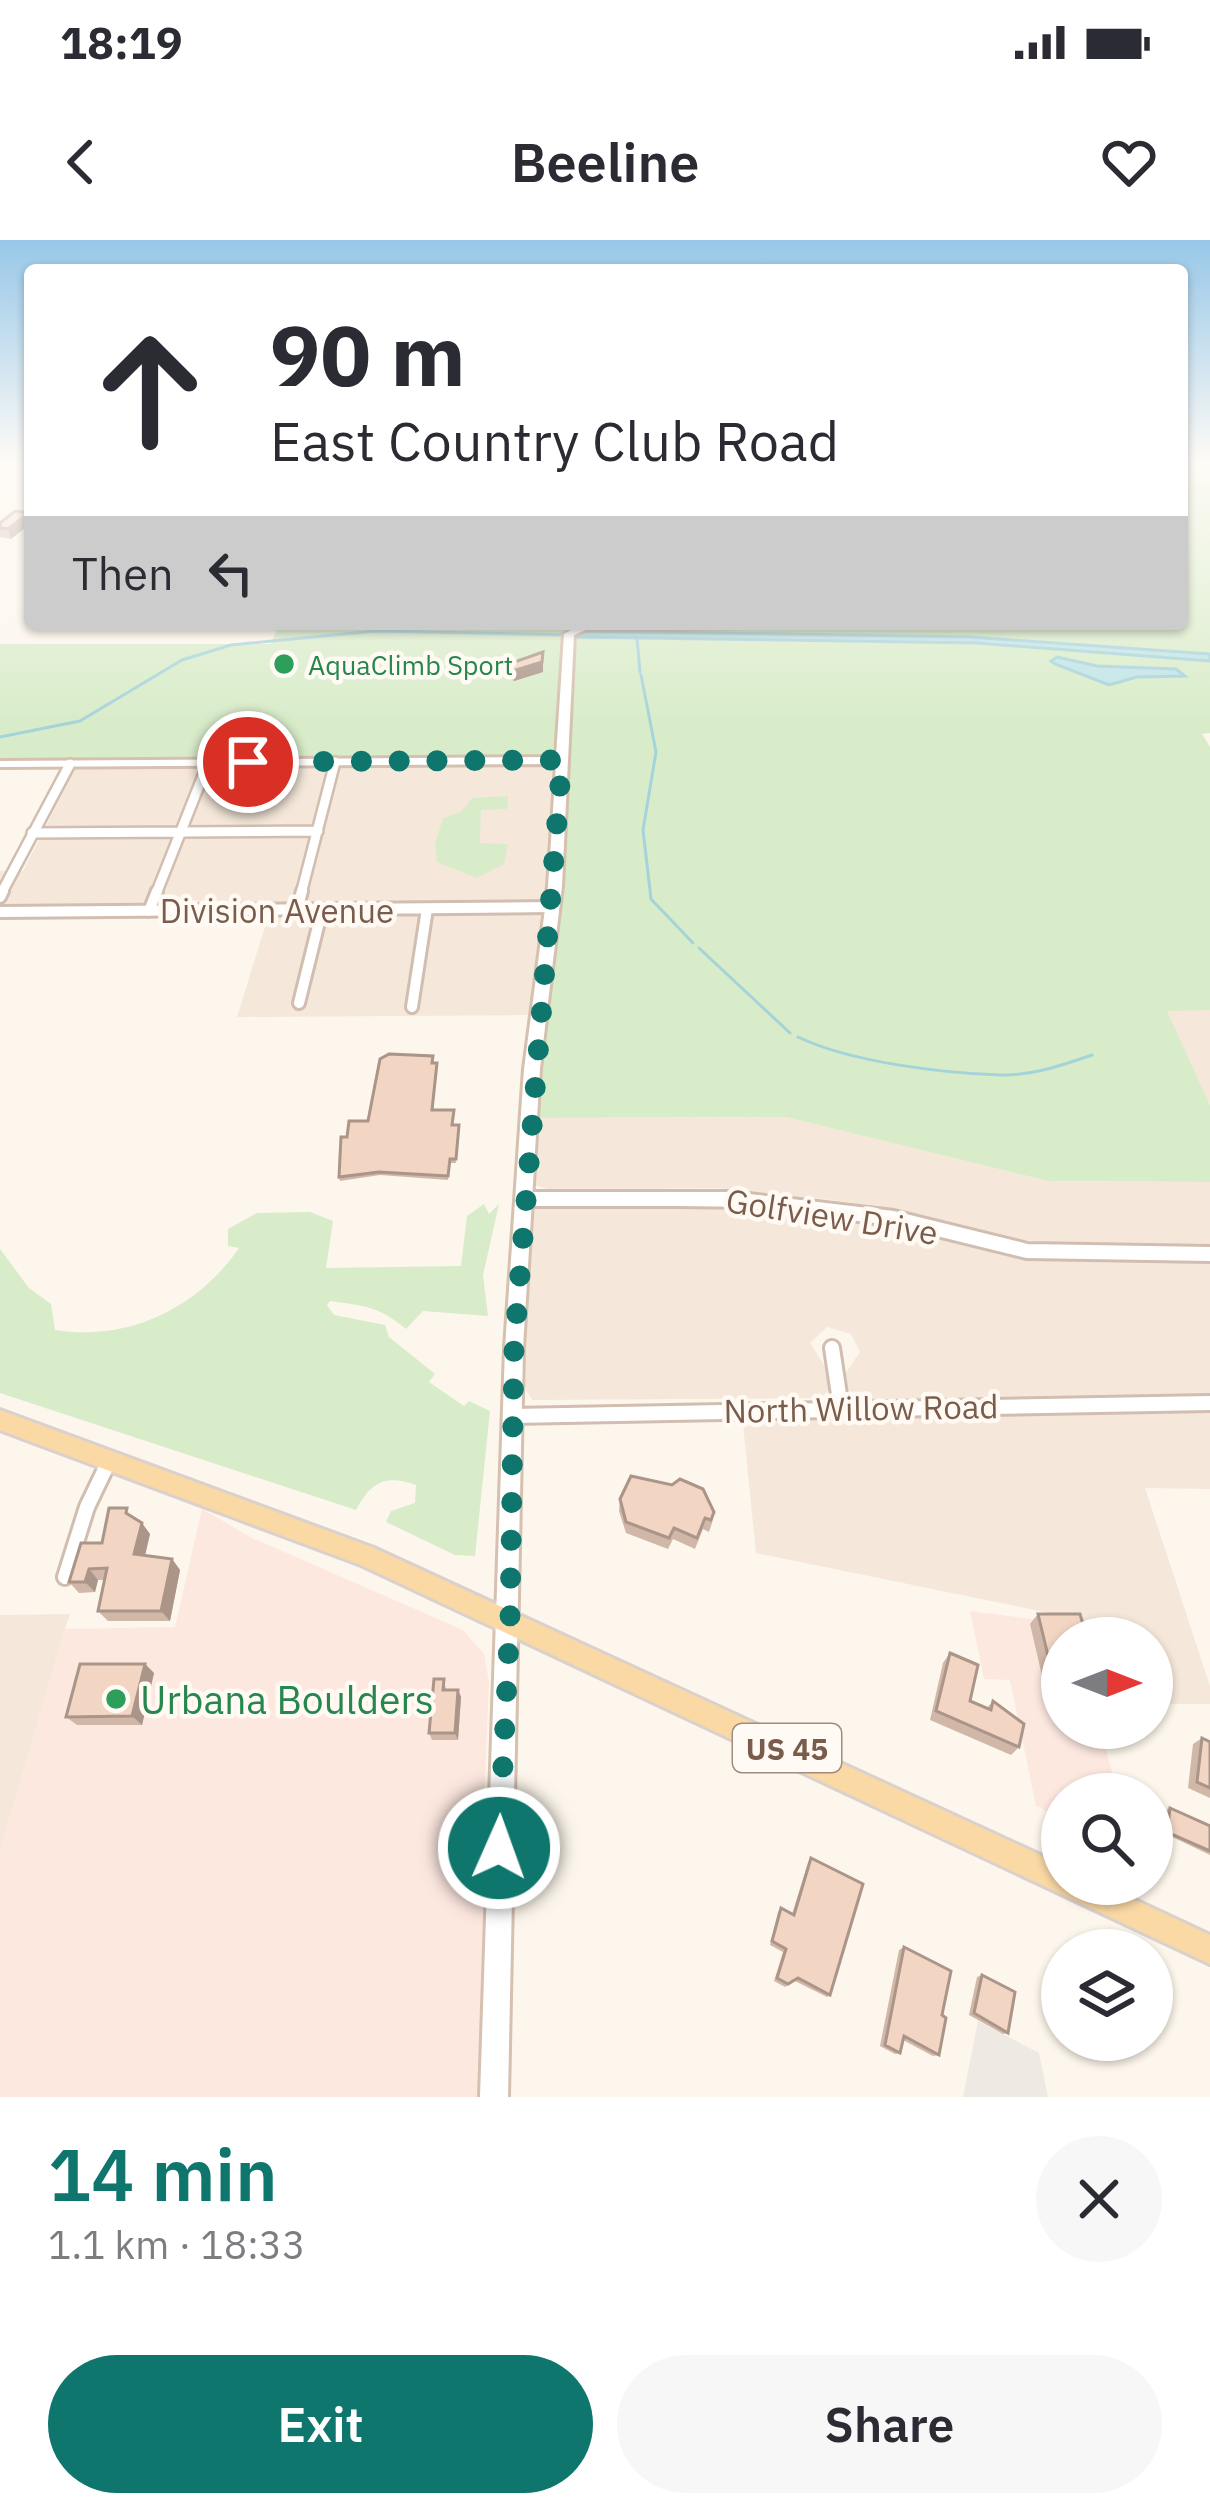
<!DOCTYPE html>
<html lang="en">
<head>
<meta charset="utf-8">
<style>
  :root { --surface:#fff; --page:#f7f7f7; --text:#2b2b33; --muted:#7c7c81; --accent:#0f766e }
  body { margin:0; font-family:"IBM Plex Sans",sans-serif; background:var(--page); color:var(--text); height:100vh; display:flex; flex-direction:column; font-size:45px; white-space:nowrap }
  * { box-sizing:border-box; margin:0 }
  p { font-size:39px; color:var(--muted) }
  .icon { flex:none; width:66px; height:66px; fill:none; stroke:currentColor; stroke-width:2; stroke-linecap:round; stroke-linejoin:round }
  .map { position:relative; height:1857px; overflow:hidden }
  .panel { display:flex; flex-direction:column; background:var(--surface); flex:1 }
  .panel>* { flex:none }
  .banner { position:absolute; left:24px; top:24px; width:1164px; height:366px; border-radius:12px; box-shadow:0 3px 9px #0004; background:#fff; color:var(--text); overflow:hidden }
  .needle { width:78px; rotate:90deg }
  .buttons { position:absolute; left:1041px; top:1377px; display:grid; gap:24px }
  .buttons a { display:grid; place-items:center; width:132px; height:132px; border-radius:50%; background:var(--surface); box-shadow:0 3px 9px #0004; font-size:60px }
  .pin { position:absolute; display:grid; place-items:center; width:102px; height:102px; color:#fff; margin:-51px; border:6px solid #fff; border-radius:50%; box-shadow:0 3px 12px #0007 }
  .me { position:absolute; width:132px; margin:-66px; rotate:2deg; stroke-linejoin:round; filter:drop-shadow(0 0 9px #0008) }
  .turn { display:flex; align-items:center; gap:42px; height:252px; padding:0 48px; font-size:54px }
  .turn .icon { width:156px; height:156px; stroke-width:2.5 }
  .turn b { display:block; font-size:84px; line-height:102px }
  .then { display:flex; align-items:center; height:114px; padding:0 48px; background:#0003; gap:24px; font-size:45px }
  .round { display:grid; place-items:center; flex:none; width:126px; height:126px; border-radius:63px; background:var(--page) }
  .overview { display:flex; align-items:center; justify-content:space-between; height:204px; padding:0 48px }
  h1 { font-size:72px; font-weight:600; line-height:90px; color:var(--accent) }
  .primary-button { display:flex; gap:24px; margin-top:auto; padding:24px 48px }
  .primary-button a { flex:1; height:138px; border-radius:72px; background:var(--accent); color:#fff; font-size:48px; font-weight:600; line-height:138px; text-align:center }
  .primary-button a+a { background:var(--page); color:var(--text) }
  .status { display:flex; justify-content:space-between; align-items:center; height:84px; padding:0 60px; background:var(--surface); direction:ltr }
  .status svg { height:33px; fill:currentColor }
  header { display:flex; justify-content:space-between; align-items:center; height:156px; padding:0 48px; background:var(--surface); font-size:54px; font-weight:600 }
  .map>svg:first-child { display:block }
  .residential { fill:#f5e8da }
  .commercial { fill:#fde8e0 }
  .industrial { fill:#efe9e4 }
  .green { fill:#d8ecc9 }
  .water { fill:#bfe3e8; stroke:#a5d3da; stroke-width:3 }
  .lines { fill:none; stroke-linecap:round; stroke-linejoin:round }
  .stream { stroke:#a5d3da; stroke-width:3 }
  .street-far2-casing { stroke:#d1beb0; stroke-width:14 }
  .street-far1-casing { stroke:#d1beb0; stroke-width:16 }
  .street-casing { stroke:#d1beb0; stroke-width:20 }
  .secondary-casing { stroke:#d6c0b0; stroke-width:6 }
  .primary-casing { stroke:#dad1cd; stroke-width:6 }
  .street-far2 { stroke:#fff; stroke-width:9 }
  .street-far1 { stroke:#fff; stroke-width:10 }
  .street { stroke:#fff; stroke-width:14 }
  .secondary { fill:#fff; fill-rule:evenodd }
  .primary { fill:#fbd9a5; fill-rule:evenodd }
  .wall { fill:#d1b7a8 }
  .shaded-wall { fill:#aa9588 }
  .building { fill:#f3d5c3; stroke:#aa9588; stroke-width:3 }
  .route { stroke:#0f766e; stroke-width:21; stroke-dasharray:0 37.8 }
  .leisure-dot { fill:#2e9e5b; stroke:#fffaf3; stroke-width:4.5 }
  .labels { text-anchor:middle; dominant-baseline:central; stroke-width:9; stroke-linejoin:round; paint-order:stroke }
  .far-leisure-label { font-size:27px; fill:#27864d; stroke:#fffaf3; text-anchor:start }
  .shield { fill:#fffaf3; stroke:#a28b7f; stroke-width:3 }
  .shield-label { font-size:30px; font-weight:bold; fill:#7a5c4d }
  .street-label { font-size:33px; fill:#7a5c4d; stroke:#fffaf3 }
  .near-leisure-label { font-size:39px; fill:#27864d; stroke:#fffaf3; text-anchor:start }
</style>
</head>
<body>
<div class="status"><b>18:19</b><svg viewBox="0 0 49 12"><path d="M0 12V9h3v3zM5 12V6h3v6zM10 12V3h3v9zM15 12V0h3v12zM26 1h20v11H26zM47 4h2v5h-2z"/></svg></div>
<header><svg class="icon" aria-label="back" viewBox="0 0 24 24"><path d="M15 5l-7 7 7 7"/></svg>Beeline<svg class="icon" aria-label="heart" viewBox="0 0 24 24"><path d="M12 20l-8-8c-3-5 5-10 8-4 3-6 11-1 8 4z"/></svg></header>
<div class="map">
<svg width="1210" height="1857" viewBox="0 0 1210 1857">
  <rect width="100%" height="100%" fill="#fdf6ec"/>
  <!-- residential -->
  <path class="residential" d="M 553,526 L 542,707 L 529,775 L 237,777 L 268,677 L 0,678 L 0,631 L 23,631 L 75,529 Z
    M 1166,770 L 1210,770 L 1210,865 Z
    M 786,877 L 1048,941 L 1210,942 L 1210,1004 L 1058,1004 L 990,996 L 889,968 L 831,960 L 717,948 L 551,950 L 532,944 L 536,878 Z
    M 711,960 L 895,981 L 1045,1017 L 1210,1018 L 1210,1154 L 874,1161 L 847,1150 L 845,1134 L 860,1112 L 851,1094 L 827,1087 L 810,1103 L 829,1133 L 830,1149 L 821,1158 L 532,1160 L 521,1140 L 532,966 Z
    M 1210,1167 L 1210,1249 L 1145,1248 L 1210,1446 L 1210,1464 L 1152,1464 L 1152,1398 L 1080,1398 L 1074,1378 L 756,1313 L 742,1174 Z
    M 70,1374 L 65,1389 L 0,1612 L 0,1375 Z"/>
  <!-- commercial -->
  <path class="commercial" d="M 202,1269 L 252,1298 L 463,1390 L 484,1414 L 489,1442 L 483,1588 L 493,1730 L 487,1857 L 0,1857 L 0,1612 L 65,1389 L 175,1387 Z
    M 970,1371 L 1071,1384 L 1062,1398 L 1062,1488 L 1100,1488 L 1118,1554 L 1062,1554 L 1062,1579 L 1036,1566 L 1010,1440 L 984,1439 Z"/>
  <!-- industrial -->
  <path class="industrial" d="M 978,1781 L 1039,1813 L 1048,1857 L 963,1857 Z"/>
  <!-- green -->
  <path class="green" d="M 1182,229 L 1210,229 L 1210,493 L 1202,494 L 1210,507 L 1210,770 L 1167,771 L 1210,865 L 1210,942 L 1048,941 L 786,877 L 536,878 L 557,696 L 570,441 L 579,387 L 569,393 L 559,510 L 549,517 L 0,521 L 0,404 L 271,404 L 279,384 L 747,384 L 725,389 L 756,390 L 757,384 L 1182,384 Z
    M 508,556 L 507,569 L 481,570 L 480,603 L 508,604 L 504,624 L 477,638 L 437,622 L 435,604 L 443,578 L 461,572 L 472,558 Z
    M 484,964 L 489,974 L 499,964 L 483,1035 L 488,1076 L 423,1071 L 406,1089 C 379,1067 367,1066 330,1061 L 327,1065 L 334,1075 L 385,1085 L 389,1097 L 435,1134 L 429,1142 L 464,1166 L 469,1161 L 490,1171 L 475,1316 L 455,1315 L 386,1282 L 391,1271 L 415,1263 L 416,1245 C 385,1234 371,1242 356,1270 L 0,1153 L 0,1009 L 29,1048 L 51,1064 L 55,1090 C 128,1102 198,1068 239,1008 L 228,1006 L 228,989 L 257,973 L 310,972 L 333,981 L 326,1028 L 461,1026 L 467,976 Z"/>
  <!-- water -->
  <path class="water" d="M 577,391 L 970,397 L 1210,414 L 1210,421 L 977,403 L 574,397 Z
    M 1057,417 L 1097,426 L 1176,429 L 1185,436 L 1137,437 L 1109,445 L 1055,424 L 1051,421 Z"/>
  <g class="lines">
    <!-- stream -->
    <path class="stream" d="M 637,398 L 640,432
      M 641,435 L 656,512 L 643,590 L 651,659 L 693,703
      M 0,497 L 80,481 L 182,420 L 231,405 L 376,391 L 567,395
      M 699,708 L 790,793
      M 798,797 C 850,822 941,833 1000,835 C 1032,836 1062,825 1092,815"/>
    <!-- street-far2 casing -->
    <g class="street-far2-casing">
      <path id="street-far2" d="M 32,593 L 318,591
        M 1,654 L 70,524
        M 156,654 L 208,523
        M 301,654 L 335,522"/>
    </g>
    <!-- street-far1 casing -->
    <g class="street-far1-casing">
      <path id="street-far1" d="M 0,657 L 3,651
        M 297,670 L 302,651
        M 149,671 L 157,651
        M 0,672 L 553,667
        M 299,763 L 322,670
        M 412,767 L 427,669
        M 524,959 L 755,962"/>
    </g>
    <!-- street casing -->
    <g class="street-casing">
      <path id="street" d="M 524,959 L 731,959 L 893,978 L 1027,1011 L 1210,1014
        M 832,1108 L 841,1168
        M 512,1176 L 1210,1163
        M 65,1337 L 87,1267 L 110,1219"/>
    </g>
    <!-- secondary casing -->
    <g class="secondary-casing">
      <path id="secondary" d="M 582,384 L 752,384 L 747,387 L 588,389 L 574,395 L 562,646 L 540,829 L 523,1108 L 508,1857 L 480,1857 L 505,1108 L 524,829 L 548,646 L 556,524 L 0,527 L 0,521 L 556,517 L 564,394 Z"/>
    </g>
    <!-- primary casing -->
    <g class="primary-casing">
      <path id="primary" d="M 0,1170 L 374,1308 L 1062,1625 L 1062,1644 L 1101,1644 L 1210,1695 L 1210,1724 L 361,1325 L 0,1190 Z"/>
    </g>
    <!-- street-far2 -->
    <use href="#street-far2" class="street-far2"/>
    <!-- street-far1 -->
    <use href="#street-far1" class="street-far1"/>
    <!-- street -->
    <use href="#street" class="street"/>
    <!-- secondary -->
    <use href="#secondary" class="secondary"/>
    <!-- primary -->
    <use href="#primary" class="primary"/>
  </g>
  <!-- wall -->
  <path class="wall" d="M 29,273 L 11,299 L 0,297 L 0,283 Z
    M 503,426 L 543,432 L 514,441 L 504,436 Z
    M 433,823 L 437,827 L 433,870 L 453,885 L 456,923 L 450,923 L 448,940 L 380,935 L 340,941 L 339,937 L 347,897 L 368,881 Z
    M 620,1259 L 714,1272 L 712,1283 L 709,1292 L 703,1289 L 695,1309 L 673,1299 L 668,1309 L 626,1293 L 619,1271 Z
    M 136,1279 L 150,1294 L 145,1315 L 172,1319 L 180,1330 L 170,1381 L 108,1381 L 98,1371 L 105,1340 L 98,1340 L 95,1352 L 79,1353 L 69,1342 L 102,1303 Z
    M 1038,1374 L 1062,1398 L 1062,1466 L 1049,1466 L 1030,1384 Z
    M 950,1413 L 970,1461 L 987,1468 L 993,1461 L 1019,1507 L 1011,1515 L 930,1480 L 943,1423 Z
    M 145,1424 L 154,1433 L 142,1485 L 77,1485 L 66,1477 Z
    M 444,1439 L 446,1450 L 458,1450 L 461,1457 L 458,1500 L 432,1500 L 429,1493 Z
    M 1202,1498 L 1210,1502 L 1210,1558 L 1188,1548 L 1193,1504 Z
    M 1170,1568 L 1210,1586 L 1210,1615 L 1164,1593 L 1167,1569 Z
    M 811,1618 L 830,1755 L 827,1757 L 795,1741 L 785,1747 L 774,1741 L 783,1712 L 770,1705 L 778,1672 L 781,1668 L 792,1674 L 808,1623 Z
    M 904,1707 L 942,1775 L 939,1815 L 933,1816 L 903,1800 L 900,1813 L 895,1814 L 880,1806 L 899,1710 Z
    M 982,1735 L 1008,1793 L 1003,1794 L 969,1775 L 977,1737 Z"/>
  <!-- shaded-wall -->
  <path class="shaded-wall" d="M 29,273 L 30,284 L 11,299 L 8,289 Z
    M 543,412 L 543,432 L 514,441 L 513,431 Z
    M 142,1283 L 150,1294 L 143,1324 L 134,1314 Z
    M 172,1319 L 180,1330 L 170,1381 L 161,1371 Z
    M 89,1329 L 98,1340 L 95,1352 L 85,1342 Z
    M 145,1424 L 154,1433 L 142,1485 L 132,1476 Z
    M 458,1450 L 461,1457 L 458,1500 L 455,1493 Z"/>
  <!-- building -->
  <path class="building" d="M 15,271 L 29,273 L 8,289 L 0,288 L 0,283 Z
    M 543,412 L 542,422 L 513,431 L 503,426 Z
    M 389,814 L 433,816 L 432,823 L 437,823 L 432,870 L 454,870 L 452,885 L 459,885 L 456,919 L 450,919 L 448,936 L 379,932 L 339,937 L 341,897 L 347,897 L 349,881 L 368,881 L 380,819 Z
    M 631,1236 L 672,1245 L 680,1239 L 703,1249 L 714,1272 L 711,1280 L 705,1278 L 697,1298 L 674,1288 L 669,1298 L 626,1282 L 620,1259 Z
    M 109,1268 L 127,1268 L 126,1273 L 142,1283 L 134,1314 L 172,1319 L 161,1371 L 98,1371 L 107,1328 L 89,1329 L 85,1342 L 69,1342 L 81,1303 L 102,1303 Z
    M 1038,1374 L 1080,1374 L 1087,1398 L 1062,1398 L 1062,1457 L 1058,1457 Z
    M 950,1413 L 978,1425 L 970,1461 L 991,1470 L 993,1461 L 1024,1484 L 1019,1507 L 936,1471 Z
    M 80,1424 L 145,1424 L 132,1476 L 66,1477 Z
    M 434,1439 L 444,1439 L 443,1450 L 458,1450 L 455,1493 L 429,1493 Z
    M 1202,1498 L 1210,1502 L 1210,1548 L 1197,1542 Z
    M 1170,1568 L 1210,1586 L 1210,1611 L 1167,1592 Z
    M 811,1618 L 863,1644 L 830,1755 L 798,1738 L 788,1744 L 777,1738 L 786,1709 L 772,1701 L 781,1668 L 794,1675 Z
    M 904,1707 L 951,1731 L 942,1775 L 946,1778 L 939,1815 L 904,1796 L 900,1813 L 885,1805 Z
    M 982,1735 L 1015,1752 L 1008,1793 L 974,1773 Z"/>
  <!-- sky -->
  <linearGradient id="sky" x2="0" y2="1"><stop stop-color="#97c7e8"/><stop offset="0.46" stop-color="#fefbf6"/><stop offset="1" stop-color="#fefbf6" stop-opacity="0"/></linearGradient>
  <rect width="1210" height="485" fill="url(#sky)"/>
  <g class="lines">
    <!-- route -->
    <path class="route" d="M 248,522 L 562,520 L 514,1108 L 510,1380 L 499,1608"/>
  </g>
  <!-- markers -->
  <g class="leisure-dot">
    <circle cx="284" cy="424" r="12"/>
    <circle cx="116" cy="1459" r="12"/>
  </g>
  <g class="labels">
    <!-- far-leisure labels -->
    <g class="far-leisure-label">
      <text x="308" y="424">AquaClimb Sport</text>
    </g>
    <!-- shield labels -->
    <rect class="shield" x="733" y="1484" width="108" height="48" rx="9"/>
    <g class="shield-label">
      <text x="787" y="1508">US 45</text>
    </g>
    <!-- street labels -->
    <g class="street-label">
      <text x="277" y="670">Division Avenue</text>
      <text transform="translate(832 976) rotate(9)">Golfview Drive</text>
      <text transform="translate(861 1168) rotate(-1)">North Willow Road</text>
    </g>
    <!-- near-leisure labels -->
    <g class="near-leisure-label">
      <text x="140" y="1459">Urbana Boulders</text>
    </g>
  </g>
</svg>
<div class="buttons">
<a><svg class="needle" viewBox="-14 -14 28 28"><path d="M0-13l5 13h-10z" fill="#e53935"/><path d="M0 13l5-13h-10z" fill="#7c7c81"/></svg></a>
<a><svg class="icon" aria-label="search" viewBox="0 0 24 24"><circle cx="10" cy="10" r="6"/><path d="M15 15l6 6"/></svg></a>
<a><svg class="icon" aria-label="layers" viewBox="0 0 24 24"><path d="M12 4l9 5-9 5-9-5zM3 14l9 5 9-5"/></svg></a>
</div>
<div class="pin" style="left:248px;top:522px;background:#d93025"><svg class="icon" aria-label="arrive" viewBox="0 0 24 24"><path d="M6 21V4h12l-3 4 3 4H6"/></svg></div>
<svg class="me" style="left:499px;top:1608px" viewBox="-20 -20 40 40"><circle r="17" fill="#0f766e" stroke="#fff" stroke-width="3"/><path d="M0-11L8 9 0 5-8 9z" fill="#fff"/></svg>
<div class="banner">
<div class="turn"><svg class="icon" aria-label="ahead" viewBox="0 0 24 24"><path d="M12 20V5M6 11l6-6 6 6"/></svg><div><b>90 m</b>East Country Club Road</div></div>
<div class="then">Then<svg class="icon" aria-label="left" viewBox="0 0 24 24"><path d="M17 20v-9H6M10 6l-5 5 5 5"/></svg></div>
</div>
</div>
<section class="panel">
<div class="overview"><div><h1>14 min</h1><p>1.1 km · 18:33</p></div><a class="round"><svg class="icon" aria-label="close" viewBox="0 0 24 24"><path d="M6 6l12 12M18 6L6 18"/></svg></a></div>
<div class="primary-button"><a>Exit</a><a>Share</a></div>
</section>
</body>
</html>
